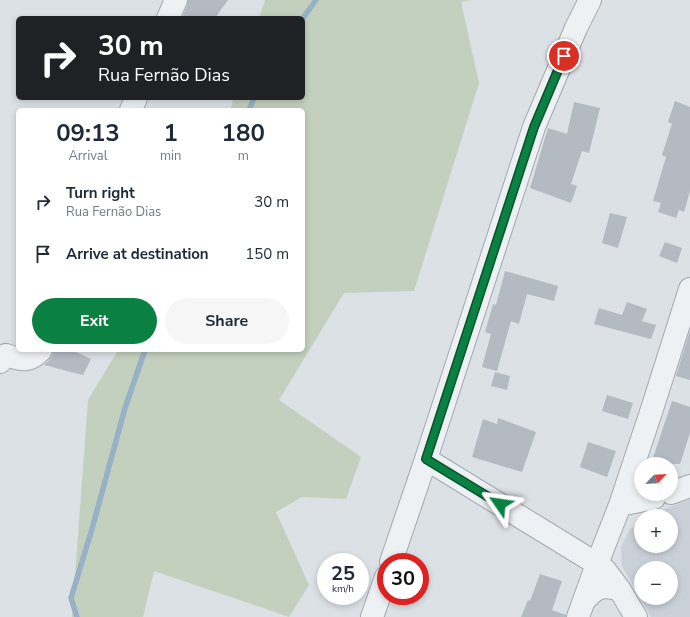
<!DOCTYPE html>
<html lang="en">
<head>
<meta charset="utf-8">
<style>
  :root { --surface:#fff; --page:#f6f6f7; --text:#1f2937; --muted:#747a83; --accent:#0b8043 }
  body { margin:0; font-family:"Nunito Sans",sans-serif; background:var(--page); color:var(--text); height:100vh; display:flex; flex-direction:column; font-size:15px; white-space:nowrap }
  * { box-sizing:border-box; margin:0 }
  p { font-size:13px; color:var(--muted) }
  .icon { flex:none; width:22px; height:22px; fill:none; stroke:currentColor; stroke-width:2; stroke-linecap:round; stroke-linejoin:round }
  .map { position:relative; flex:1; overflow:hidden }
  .panel { position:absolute; left:16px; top:108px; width:289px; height:244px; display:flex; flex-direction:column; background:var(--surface); border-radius:6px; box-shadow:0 2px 6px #0003 }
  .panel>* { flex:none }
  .banner { position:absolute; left:16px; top:16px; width:289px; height:84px; border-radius:6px; box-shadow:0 2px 6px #0003; background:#202124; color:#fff; overflow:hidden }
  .needle { width:26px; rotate:65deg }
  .fabs { position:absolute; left:634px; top:457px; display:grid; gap:8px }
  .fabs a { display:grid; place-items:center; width:44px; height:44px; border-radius:50%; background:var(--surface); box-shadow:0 2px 6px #0003; font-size:20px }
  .speed { position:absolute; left:317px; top:553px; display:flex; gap:8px; font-size:20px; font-weight:700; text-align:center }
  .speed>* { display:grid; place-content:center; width:52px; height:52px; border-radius:50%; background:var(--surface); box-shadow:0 2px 6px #0003; line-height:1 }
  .speed small { font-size:10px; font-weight:400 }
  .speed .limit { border:6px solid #d22; background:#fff; color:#111 }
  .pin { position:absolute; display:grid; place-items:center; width:34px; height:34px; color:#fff; margin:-17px; border:2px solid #fff; border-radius:50%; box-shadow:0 1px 4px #0007 }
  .me { position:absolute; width:44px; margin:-22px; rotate:302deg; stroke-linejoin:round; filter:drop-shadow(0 0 3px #0008) }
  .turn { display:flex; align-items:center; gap:14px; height:84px; padding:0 16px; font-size:18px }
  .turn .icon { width:52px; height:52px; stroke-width:2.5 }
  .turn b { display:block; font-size:28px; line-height:34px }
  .eta { display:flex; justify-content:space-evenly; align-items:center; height:68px; text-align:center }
  .eta b { font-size:24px; font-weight:700; line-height:28px }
  .action { display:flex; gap:8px; margin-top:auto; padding:8px 16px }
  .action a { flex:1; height:46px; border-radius:24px; background:var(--accent); color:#fff; font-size:16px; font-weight:700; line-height:46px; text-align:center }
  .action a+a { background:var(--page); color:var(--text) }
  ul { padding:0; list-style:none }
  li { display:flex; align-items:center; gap:12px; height:52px; padding:0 16px }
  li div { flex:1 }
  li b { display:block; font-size:15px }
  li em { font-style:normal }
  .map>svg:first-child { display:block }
  .built { fill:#cad0d8; fill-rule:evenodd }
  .green { fill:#c3d0bd }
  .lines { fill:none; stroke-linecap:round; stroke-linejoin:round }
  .stream { stroke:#97b1c6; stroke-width:5.5 }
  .building { fill:#b3bac2 }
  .minor-casing { stroke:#a2a8b0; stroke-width:24 }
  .minor { stroke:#eef1f4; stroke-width:22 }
  .route-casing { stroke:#07532c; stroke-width:10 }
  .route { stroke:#0b8043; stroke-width:7 }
</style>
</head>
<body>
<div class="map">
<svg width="690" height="617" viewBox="0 0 690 617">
  <rect width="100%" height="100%" fill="#dce1e6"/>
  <!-- built -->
  <path class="built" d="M 690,499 L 690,617 L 651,617 L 622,566 L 621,547 L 630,529 L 641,523 L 641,546 L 671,546 L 671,516 L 652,516 L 660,511 ZM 641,568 L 671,568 L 671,598 L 641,598 Z"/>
  <!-- green -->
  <path class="green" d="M 265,0 L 472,0 L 461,2 L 479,83 L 414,291 L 344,293 L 279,400 L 361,457 L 346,499 L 302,497 L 276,512 L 309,585 L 289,617 L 154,571 L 143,617 L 72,617 L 88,400 L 118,350 L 303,350 L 303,110 L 230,110 L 234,98 L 303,98 L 303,18 L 259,18 Z"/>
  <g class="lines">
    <!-- stream -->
    <path class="stream" d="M 303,18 L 316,0
      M 249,110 L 254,98
      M 77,617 L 71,598 L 92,529 L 125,408 L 145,350"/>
  </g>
  <!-- building -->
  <path class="building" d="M 188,0 L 228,0 L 215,18 L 182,18 L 187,5 Z
    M 675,101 L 690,107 L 690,191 L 684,212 L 679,210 L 676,218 L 658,212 L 661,203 L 653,201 L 666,157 L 662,155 L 672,124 L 668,122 Z
    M 574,102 L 600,108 L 589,153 L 582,151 L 571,184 L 577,186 L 571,203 L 530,188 L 548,128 L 567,134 Z
    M 610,213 L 627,217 L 618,248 L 602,243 Z
    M 665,242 L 682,248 L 677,263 L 659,256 Z
    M 505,271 L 558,286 L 554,301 L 527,294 L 519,324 L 511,321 L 497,371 L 482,367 L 491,334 L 485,332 L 493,304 L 496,305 Z
    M 627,302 L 647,309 L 642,321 L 656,325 L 651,339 L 594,324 L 599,308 L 622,315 Z
    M 690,330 L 690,380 L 676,376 Z
    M 53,350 L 72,350 L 91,359 L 83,375 L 44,365 L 50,359 L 53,354 Z
    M 495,372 L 510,376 L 507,390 L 491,386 Z
    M 607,395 L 633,403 L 628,419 L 602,411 Z
    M 672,401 L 690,407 L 690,433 L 680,464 L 651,464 Z
    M 498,418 L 536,432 L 522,472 L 472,457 L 483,419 L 497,424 Z
    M 588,442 L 616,451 L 607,477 L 580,467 Z
    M 540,574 L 562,581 L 552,610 L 566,615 L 566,617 L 521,617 L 528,600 L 530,601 Z"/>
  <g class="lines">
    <!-- minor casing -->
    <g class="minor-casing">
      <path id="minor" d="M 168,18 L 176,0
        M 131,110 L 136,98
        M 0,362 L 6,355 C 21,360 29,363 41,350
        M 426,459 L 597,564 L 605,570 L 620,590 C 602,584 595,588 584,601
        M 671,493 L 690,486
        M 620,505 L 654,498 L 648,494
        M 391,562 L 426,459 L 534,127 L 576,28 L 590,0
        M 620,590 L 636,617
        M 372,617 L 386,577
        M 578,617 L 597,564 L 620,505 L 652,409 L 690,289"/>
    </g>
    <!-- minor -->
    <use href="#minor" class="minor"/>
  </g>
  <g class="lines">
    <!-- route casing -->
    <g class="route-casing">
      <path id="route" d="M 500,504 L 426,459 L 534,127 L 564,56"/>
    </g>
    <!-- route -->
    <use href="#route" class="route"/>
  </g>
</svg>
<div class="fabs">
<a><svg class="needle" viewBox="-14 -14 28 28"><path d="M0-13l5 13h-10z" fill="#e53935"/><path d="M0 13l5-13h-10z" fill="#747a83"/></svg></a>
<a>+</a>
<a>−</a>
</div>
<div class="speed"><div>25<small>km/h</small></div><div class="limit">30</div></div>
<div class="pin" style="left:564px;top:56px;background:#d93025"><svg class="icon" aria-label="arrive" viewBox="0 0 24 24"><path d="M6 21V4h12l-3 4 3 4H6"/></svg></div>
<svg class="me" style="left:500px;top:504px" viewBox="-20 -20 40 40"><path d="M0-17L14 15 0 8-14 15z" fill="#0b8043" stroke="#fff" stroke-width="4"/></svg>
<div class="banner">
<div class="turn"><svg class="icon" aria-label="right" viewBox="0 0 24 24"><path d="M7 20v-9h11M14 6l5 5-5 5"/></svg><div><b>30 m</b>Rua Fernão Dias</div></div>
</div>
<section class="panel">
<div class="eta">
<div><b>09:13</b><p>Arrival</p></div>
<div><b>1</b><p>min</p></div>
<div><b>180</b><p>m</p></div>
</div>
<ul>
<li><svg class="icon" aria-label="right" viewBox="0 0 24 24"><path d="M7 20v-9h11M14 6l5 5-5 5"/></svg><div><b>Turn right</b><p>Rua Fernão Dias</p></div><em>30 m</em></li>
<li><svg class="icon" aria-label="arrive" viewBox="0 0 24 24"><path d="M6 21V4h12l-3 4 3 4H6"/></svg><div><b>Arrive at destination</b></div><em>150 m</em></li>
</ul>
<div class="action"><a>Exit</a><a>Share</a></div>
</section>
</div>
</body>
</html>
